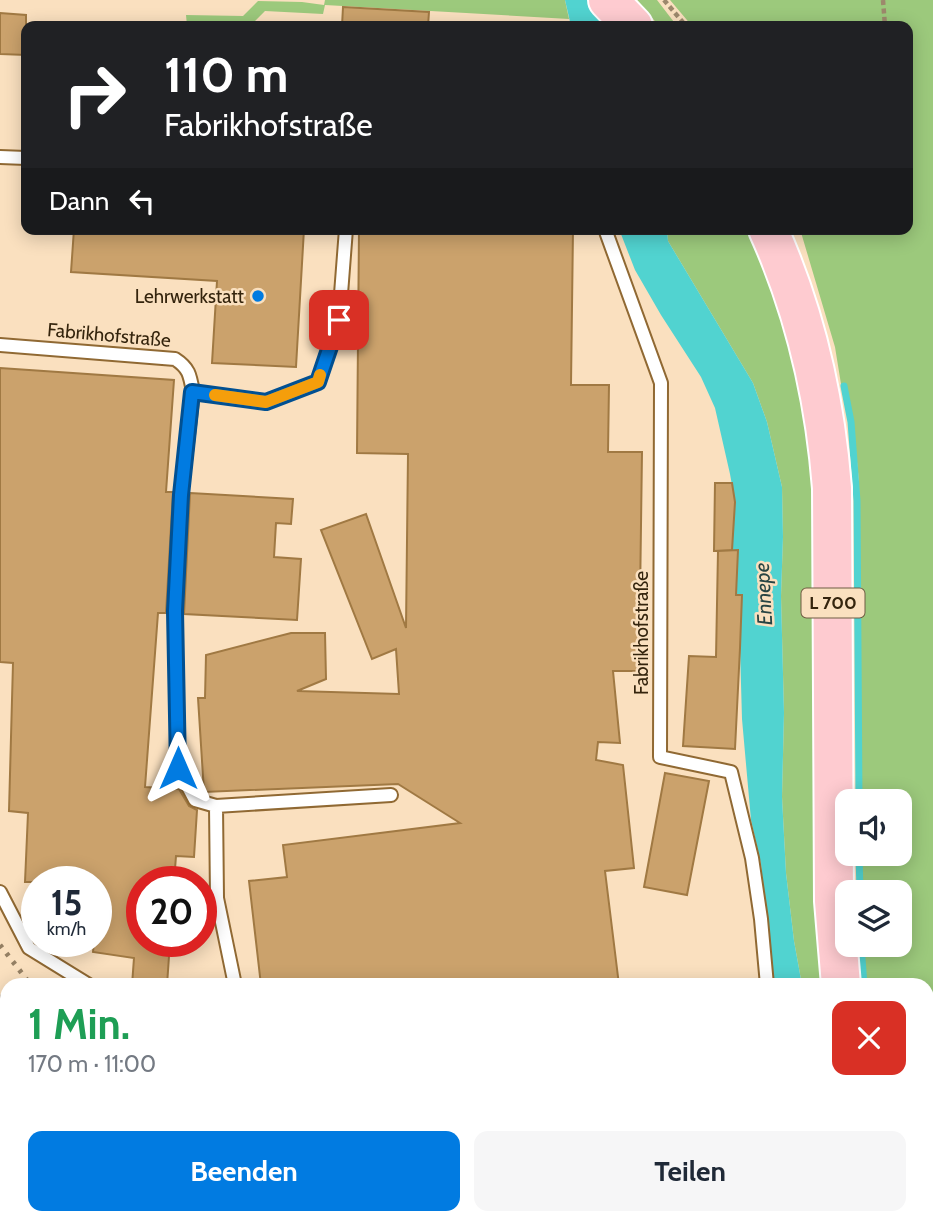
<!DOCTYPE html>
<html lang="de">
<head>
<meta charset="utf-8">
<style>
  :root { --surface:#fff; --page:#f6f6f7; --text:#1f2937; --muted:#747a83; --accent:#017be1 }
  body { margin:0; font-family:Cabin,sans-serif; background:var(--page); color:var(--text); height:100vh; display:flex; flex-direction:column; font-size:26px; white-space:nowrap }
  * { box-sizing:border-box; margin:0 }
  p { font-size:23px; color:var(--muted) }
  .icon { flex:none; width:38px; height:38px; fill:none; stroke:currentColor; stroke-width:2; stroke-linecap:round; stroke-linejoin:round }
  .map { position:relative; flex:1; overflow:hidden }
  .sheet { position:absolute; left:0px; top:978px; width:934px; height:247px; display:flex; flex-direction:column; background:var(--surface); border-radius:21px 21px 0 0; box-shadow:0 4px 18px #0003 }
  .sheet>* { flex:none }
  .hud { position:absolute; left:21px; top:21px; width:892px; height:214px; border-radius:14px; box-shadow:0 4px 18px #0003; background:#202124; color:#fff; overflow:hidden }
  .fabs { position:absolute; left:835px; top:789px; display:grid; gap:14px }
  .fabs a { display:grid; place-items:center; width:77px; height:77px; border-radius:14px; background:var(--surface); box-shadow:0 4px 18px #0003; font-size:35px }
  .speed { position:absolute; left:21px; top:866px; display:flex; gap:14px; font-size:35px; font-weight:700; text-align:center }
  .speed>* { display:grid; place-content:center; width:91px; height:91px; border-radius:50%; background:var(--surface); box-shadow:0 4px 18px #0003; line-height:1 }
  .speed small { font-size:18px; font-weight:400 }
  .speed .limit { border:10px solid #d22; background:#fff; color:#111 }
  .pin { position:absolute; display:grid; place-items:center; width:60px; height:60px; color:#fff; margin:-30px; border-radius:14px; box-shadow:0 4px 10px #0006 }
  .me { position:absolute; width:77px; margin:-38px; rotate:0deg; stroke-linejoin:round; filter:drop-shadow(0 0 5px #0008) }
  .turn { display:flex; align-items:center; gap:24px; height:147px; padding:0 28px; font-size:32px }
  .turn .icon { width:91px; height:91px; stroke-width:2.5 }
  .turn b { display:block; font-size:49px; line-height:60px }
  .then { display:flex; align-items:center; height:66px; padding:0 28px; background:#0003; gap:14px; font-size:26px }
  .round { display:grid; place-items:center; flex:none; width:74px; height:74px; border-radius:14px; background:var(--page) }
  .headline { display:flex; align-items:center; justify-content:space-between; height:119px; padding:0 28px }
  h1 { font-size:42px; font-weight:700; line-height:52px; color:#1e9e55 }
  .primary-button { display:flex; gap:14px; margin-top:auto; padding:14px 28px }
  .primary-button a { flex:1; height:80px; border-radius:14px; background:var(--accent); color:#fff; font-size:28px; font-weight:700; line-height:80px; text-align:center }
  .primary-button a+a { background:var(--page); color:var(--text) }
  .map>svg:first-child { display:block }
  .green { fill:#9cc97c }
  .water { fill:#51d3d0 }
  .lines { fill:none; stroke-linecap:round; stroke-linejoin:round }
  .stream { stroke:#51d3d0; stroke-width:7 }
  .building { fill:#cba26c; stroke:#a07943; stroke-width:2 }
  .service-casing { stroke:#906933; stroke-width:16 }
  .primary-casing { stroke:#fff; stroke-width:42 }
  .path { stroke:#9d886c; stroke-width:4.5; stroke-dasharray:5 3.5; stroke-linecap:butt }
  .service { stroke:#fff; stroke-width:12 }
  .primary { stroke:#fecbd0; stroke-width:38 }
  .rail { stroke:#947f63; stroke-width:5; stroke-dasharray:3.5 7; stroke-linecap:butt }
  .route-casing { stroke:#015092; stroke-width:18 }
  .route { stroke:#017be1; stroke-width:12 }
  .slow { stroke:#f59e0b; stroke-width:12 }
  .poi-dot { fill:#017be1; stroke:#fae0bf; stroke-width:2.5 }
  .labels { text-anchor:middle; dominant-baseline:central; stroke-width:5; stroke-linejoin:round; paint-order:stroke }
  .shield { fill:#fae0bf; stroke:#6f5c42; stroke-width:2 }
  .shield-label { font-size:18px; font-weight:bold; fill:#34240d }
  .poi-label { font-size:19px; fill:#34240d; stroke:#fae0bf; text-anchor:end }
  .street-label { font-size:19px; fill:#34240d; stroke:#fae0bf }
  .water-label { font-size:21px; font-style:italic; fill:#284443; stroke:#fae0bf }
</style>
</head>
<body>
<div class="map">
<svg width="933" height="1224" viewBox="0 0 933 1224">
  <rect width="100%" height="100%" fill="#fae0bf"/>
  <!-- green -->
  <path class="green" d="M 325,0 L 565,0 L 569,19 L 325,5 L 323,14 L 265,11 L 250,26 L 187,26 L 186,15 L 243,16 L 258,1 L 302,2 L 324,5 Z
    M 637,0 L 657,0 L 677,26 L 659,26 Z
    M 670,0 L 933,0 L 933,1224 L 907,1224 L 905,1218 L 928,1218 L 928,985 L 866,985 L 863,945 L 900,945 L 900,892 L 862,892 L 862,854 L 900,854 L 900,802 L 861,801 L 859,482 L 853,421 L 846,384 L 841,384 L 835,347 L 800,229 L 908,229 L 908,26 L 692,26 Z
    M 667,229 L 753,229 L 776,299 L 806,406 L 815,490 L 822,985 L 802,985 L 794,941 L 786,873 L 782,797 L 784,713 L 781,596 L 783,537 L 782,487 L 767,422 L 753,383 L 668,241 Z"/>
  <!-- water -->
  <path class="water" d="M 565,0 L 614,0 L 621,26 L 571,26 Z
    M 619,229 L 667,229 L 668,241 L 753,383 L 767,422 L 782,487 L 783,537 L 781,596 L 784,713 L 782,797 L 786,873 L 794,941 L 802,985 L 773,985 L 761,864 L 751,820 L 742,719 L 740,648 L 742,596 L 736,595 L 738,550 L 732,550 L 735,502 L 730,474 L 715,408 L 701,377 L 661,315 L 635,270 Z
    M 797,1218 L 838,1218 L 839,1224 L 798,1224 Z"/>
  <g class="lines">
    <!-- stream -->
    <path class="stream" d="M 844,386 L 851,422 L 857,501 L 859,802
      M 859,854 L 860,892
      M 861,945 L 864,985"/>
  </g>
  <!-- building -->
  <path class="building" d="M 343,7 L 429,12 L 428,26 L 342,26 Z
    M 0,13 L 26,15 L 26,55 L 0,54 Z
    M 74,229 L 129,229 L 220,234 L 220,229 L 304,229 L 296,367 L 212,363 L 217,281 L 71,272 Z
    M 359,229 L 573,229 L 571,385 L 609,385 L 608,452 L 642,452 L 639,671 L 613,671 L 620,743 L 598,742 L 596,760 L 623,765 L 634,868 L 605,871 L 619,985 L 261,985 L 249,881 L 287,877 L 283,845 L 460,823 L 398,784 L 204,792 L 198,698 L 205,698 L 206,655 L 291,633 L 325,633 L 326,679 L 297,691 L 399,694 L 396,649 L 372,659 L 321,530 L 366,514 L 406,628 L 408,454 L 357,453 Z
    M 0,368 L 174,380 L 166,492 L 173,492 L 166,613 L 158,613 L 145,787 L 179,789 L 189,806 L 197,810 L 194,857 L 176,856 L 174,882 L 142,882 L 142,942 L 170,942 L 167,985 L 132,985 L 134,958 L 93,952 L 94,942 L 96,942 L 96,882 L 25,882 L 28,813 L 9,811 L 13,663 L 0,662 Z
    M 715,483 L 732,483 L 735,502 L 732,550 L 714,551 Z
    M 190,493 L 293,499 L 291,524 L 276,523 L 274,557 L 301,559 L 297,620 L 184,614 Z
    M 738,550 L 736,595 L 742,595 L 740,648 L 735,749 L 683,746 L 689,656 L 716,657 L 718,551 Z
    M 665,773 L 709,781 L 687,895 L 644,887 Z"/>
  <g class="lines">
    <!-- service casing -->
    <g class="service-casing">
      <path id="service" d="M 0,157 L 26,158
        M 605,229 L 661,383 L 660,757 L 731,772 L 752,858 L 761,919 L 767,985
        M 0,345 L 175,359 C 189,368 190,375 193,392 L 266,402 L 318,382 L 339,320 L 346,229
        M 193,392 L 181,495 L 175,611 L 178,768 L 195,800 L 216,806 L 217,898 L 235,985
        M 216,806 L 391,795
        M 0,892 L 29,948 L 89,985
        M 320,1218 L 323,1224
        M 789,1218 L 789,1224"/>
    </g>
    <!-- primary casing -->
    <g class="primary-casing">
      <path id="primary" d="M 608,0 L 633,26
        M 768,229 C 805,311 825,398 832,488 L 834,901 L 841,985
        M 882,1218 L 884,1224"/>
    </g>
    <!-- path -->
    <path class="path" d="M 664,0 L 686,26
      M 883,0 L 885,26"/>
    <!-- service -->
    <use href="#service" class="service"/>
    <!-- primary -->
    <use href="#primary" class="primary"/>
    <!-- rail -->
    <path class="rail" d="M 0,945 L 31,985
      M 0,995 L 7,1004
      M 0,1031 L 7,1040
      M 0,1073 L 7,1084
      M 0,1109 L 7,1121
      M 0,1167 L 7,1179
      M 0,1191 L 7,1205
      M 14,1218 L 17,1224
      M 31,1218 L 34,1224
      M 68,1218 L 71,1224
      M 92,1218 L 96,1224
      M 143,1218 L 147,1224
      M 174,1218 L 179,1224
      M 217,1218 L 223,1224
      M 288,1218 L 294,1224
      M 675,1218 L 676,1224"/>
  </g>
  <g class="lines">
    <!-- route casing -->
    <g class="route-casing">
      <path id="route" d="M 178,768 L 175,611 L 181,495 L 192,392 L 266,402 L 318,382 L 339,320"/>
    </g>
    <!-- route -->
    <use href="#route" class="route"/>
    <!-- slow -->
    <path class="slow" d="M 215,395 L 266,402 L 318,382 L 320,375"/>
  </g>
  <!-- markers -->
  <circle class="poi-dot" cx="258" cy="296" r="7"/>
  <g class="labels">
    <!-- shield labels -->
    <rect class="shield" x="801.5" y="588.5" width="63" height="29" rx="5"/>
    <g class="shield-label">
      <text x="833" y="603">L 700</text>
    </g>
    <!-- poi labels -->
    <g class="poi-label">
      <text x="244" y="296">Lehrwerkstatt</text>
    </g>
    <!-- street labels -->
    <g class="street-label">
      <text transform="translate(109 335) rotate(5)">Fabrikhofstraße</text>
      <text transform="translate(641 633) rotate(-90)">Fabrikhofstraße</text>
    </g>
    <!-- water labels -->
    <g class="water-label">
      <text transform="translate(763 594) rotate(-93)">Ennepe</text>
    </g>
  </g>
</svg>
<div class="fabs">
<a><svg class="icon" aria-label="sound" viewBox="0 0 24 24"><path d="M4 9h4l5-4v14l-5-4H4zM17 9q2 3 0 6"/></svg></a>
<a><svg class="icon" aria-label="layers" viewBox="0 0 24 24"><path d="M12 4l9 5-9 5-9-5zM3 14l9 5 9-5"/></svg></a>
</div>
<div class="speed"><div>15<small>km/h</small></div><div class="limit">20</div></div>
<div class="pin" style="left:339px;top:320px;background:#d93025"><svg class="icon" aria-label="arrive" viewBox="0 0 24 24"><path d="M6 21V4h12l-3 4 3 4H6"/></svg></div>
<svg class="me" style="left:178px;top:768px" viewBox="-20 -20 40 40"><path d="M0-17L14 15 0 8-14 15z" fill="#017be1" stroke="#fff" stroke-width="4"/></svg>
<div class="hud">
<div class="turn"><svg class="icon" aria-label="right" viewBox="0 0 24 24"><path d="M7 20v-9h11M14 6l5 5-5 5"/></svg><div><b>110 m</b>Fabrikhofstraße</div></div>
<div class="then">Dann<svg class="icon" aria-label="left" viewBox="0 0 24 24"><path d="M17 20v-9H6M10 6l-5 5 5 5"/></svg></div>
</div>
<section class="sheet">
<div class="headline"><div><h1>1 Min.</h1><p>170 m · 11:00</p></div><a class="round" style="background:#d93025;color:#fff"><svg class="icon" aria-label="close" viewBox="0 0 24 24"><path d="M6 6l12 12M18 6L6 18"/></svg></a></div>
<div class="primary-button"><a>Beenden</a><a>Teilen</a></div>
</section>
</div>
</body>
</html>
